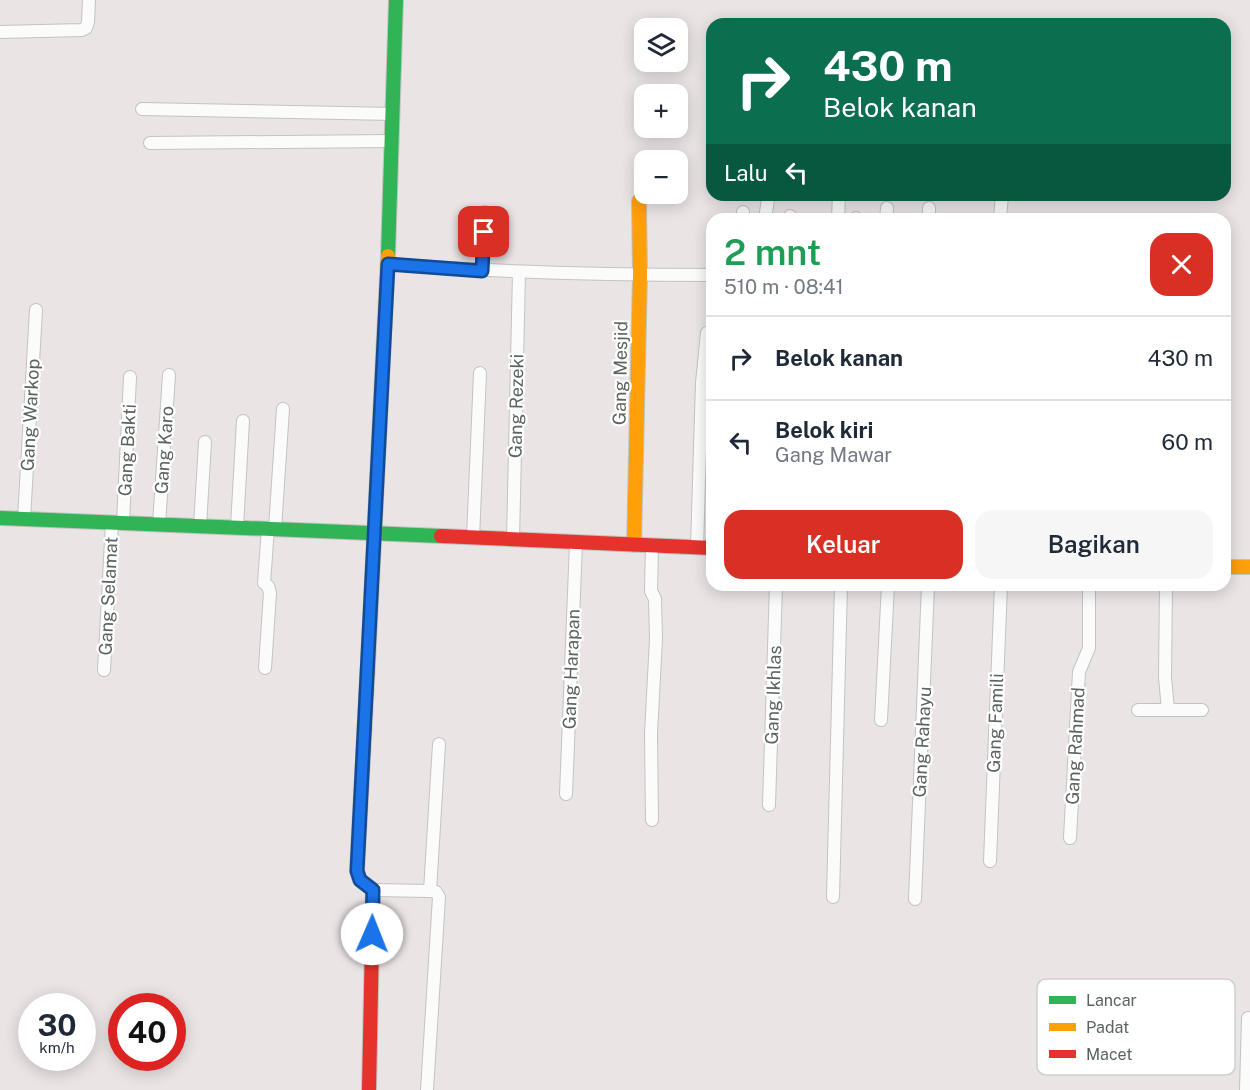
<!DOCTYPE html>
<html lang="id">
<head>
<meta charset="utf-8">
<style>
  :root { --surface:#fff; --page:#f6f6f7; --text:#1f2937; --muted:#747a83; --line:#e0e1e3; --accent:#d93025 }
  body { margin:0; font-family:"Public Sans",sans-serif; background:var(--page); color:var(--text); height:100vh; display:flex; flex-direction:column; font-size:22px; white-space:nowrap }
  * { box-sizing:border-box; margin:0 }
  p { font-size:20px; color:var(--muted) }
  .icon { flex:none; width:33px; height:33px; fill:none; stroke:currentColor; stroke-width:2; stroke-linecap:round; stroke-linejoin:round }
  .map { position:relative; flex:1; overflow:hidden }
  .details { position:absolute; left:706px; top:213px; width:525px; height:378px; display:flex; flex-direction:column; background:var(--surface); border-radius:18px; box-shadow:0 3px 15px #0003 }
  .details>* { flex:none }
  .banner { position:absolute; left:706px; top:18px; width:525px; height:183px; border-radius:18px; box-shadow:0 3px 15px #0003; background:#0b6e4f; color:#fff; overflow:hidden }
  .tools { position:absolute; left:634px; top:18px; display:grid; gap:12px }
  .tools a { display:grid; place-items:center; width:54px; height:54px; border-radius:12px; background:var(--surface); box-shadow:0 3px 15px #0003; font-size:30px }
  .speed { position:absolute; left:18px; top:993px; display:flex; gap:12px; font-size:30px; font-weight:700; text-align:center }
  .speed>* { display:grid; place-content:center; width:78px; height:78px; border-radius:50%; background:var(--surface); box-shadow:0 3px 15px #0003; line-height:1 }
  .speed small { font-size:15px; font-weight:400 }
  .speed .limit { border:9px solid #d22; background:#fff; color:#111 }
  .pin { position:absolute; display:grid; place-items:center; width:51px; height:51px; color:#fff; margin:-26px; border-radius:12px; box-shadow:0 3px 9px #0006 }
  .me { position:absolute; width:66px; margin:-33px; rotate:1deg; stroke-linejoin:round; filter:drop-shadow(0 0 4px #0008) }
  .turn { display:flex; align-items:center; gap:21px; height:126px; padding:0 18px; font-size:27px }
  .turn .icon { width:78px; height:78px; stroke-width:2.5 }
  .turn b { display:block; font-size:42px; line-height:51px }
  .then { display:flex; align-items:center; height:57px; padding:0 18px; background:#0003; gap:12px; font-size:22px }
  .round { display:grid; place-items:center; flex:none; width:63px; height:63px; border-radius:18px; background:var(--page) }
  .head { display:flex; align-items:center; justify-content:space-between; height:102px; padding:0 18px }
  h1 { font-size:36px; font-weight:600; line-height:45px; color:#1e9e55 }
  .cta { display:flex; gap:12px; margin-top:auto; padding:12px 18px }
  .cta a { flex:1; height:69px; border-radius:18px; background:var(--accent); color:#fff; font-size:24px; font-weight:600; line-height:69px; text-align:center }
  .cta a+a { background:var(--page); color:var(--text) }
  ul { padding:0; list-style:none }
  li { display:flex; align-items:center; gap:18px; height:84px; padding:0 18px; border-top:2px solid var(--line) }
  li div { flex:1 }
  li b { display:block; font-size:22px }
  li em { font-style:normal }
  .map>svg:first-child { display:block }
  .lines { fill:none; stroke-linecap:round; stroke-linejoin:round }
  .street-casing { stroke:#c2c3c2; stroke-width:14 }
  .fast-casing { stroke:#c1c2c1; stroke-width:16 }
  .slow-casing { stroke:#c1c2c1; stroke-width:16 }
  .jam-casing { stroke:#c1c2c1; stroke-width:16 }
  .street { stroke:#fcfbfb; stroke-width:12 }
  .fast { stroke:#30b455; stroke-width:14 }
  .slow { stroke:#ff9f0a; stroke-width:14 }
  .jam { stroke:#e5322d; stroke-width:14 }
  .route-casing { stroke:#114b97; stroke-width:15 }
  .route { stroke:#1a73e8; stroke-width:10 }
  .labels { text-anchor:middle; dominant-baseline:central; stroke-width:4.5; stroke-linejoin:round; paint-order:stroke }
  .street-label { font-size:18px; fill:#5a635f; stroke:#fff }
  .key { fill:#fff; stroke:#ced0cf; stroke-width:1.5 }
  .key-label { font-size:16px; fill:#5a635f }
</style>
</head>
<body>
<div class="map">
<svg width="1250" height="1090" viewBox="0 0 1250 1090">
  <rect width="100%" height="100%" fill="#eae4e5"/>
  <g class="lines">
    <!-- street casing -->
    <g class="street-casing">
      <path id="street" d="M 0,32 L 82,30 L 86,28 L 88,22 L 89,0
        M 142,109 L 393,114
        M 150,143 L 392,141
        M 856,218 L 856,219
        M 743,219 L 743,212
        M 765,219 L 768,199
        M 790,219 L 790,216
        M 838,219 L 839,195
        M 886,219 L 887,208
        M 929,219 L 929,208
        M 1000,219 L 1002,195
        M 388,264 C 496,272 604,275 712,275
        M 482,271 L 485,212
        M 24,519 L 36,310
        M 123,523 L 130,377
        M 159,524 L 169,375
        M 200,526 L 205,442
        M 237,527 L 243,421
        M 275,528 L 283,409
        M 473,538 L 480,373
        M 513,540 L 519,272
        M 652,546 L 651,591 L 655,599 L 656,639 L 651,733 L 652,820
        M 697,548 L 702,383 L 707,333
        M 1166,585 L 1165,677 L 1168,710
        M 265,668 L 270,593 L 268,586 L 264,583 L 268,528
        M 104,670 L 112,523
        M 1138,710 L 1202,710
        M 881,720 L 888,585
        M 566,794 L 576,543
        M 769,805 L 776,585
        M 1070,838 L 1079,672 L 1089,648 L 1089,585
        M 990,861 L 1001,585
        M 373,890 L 430,891 L 436,892 L 439,897 L 427,1090
        M 430,891 L 439,744
        M 833,897 L 841,585
        M 915,899 L 928,585
        M 1246,1090 L 1248,1018"/>
    </g>
    <!-- fast casing -->
    <g class="fast-casing">
      <path id="fast" d="M 388,256 L 396,0
        M 0,518 L 441,536"/>
    </g>
    <!-- slow casing -->
    <g class="slow-casing">
      <path id="slow" d="M 634,545 L 640,275 L 639,201
        M 1226,567 L 1250,567
        M 368,662 L 388,256"/>
    </g>
    <!-- jam casing -->
    <g class="jam-casing">
      <path id="jam" d="M 441,536 L 712,548
        M 368,662 L 357,871 L 360,880 L 373,890 L 369,1090"/>
    </g>
    <!-- street -->
    <use href="#street" class="street"/>
    <!-- fast -->
    <use href="#fast" class="fast"/>
    <!-- slow -->
    <use href="#slow" class="slow"/>
    <!-- jam -->
    <use href="#jam" class="jam"/>
  </g>
  <g class="lines">
    <!-- route casing -->
    <g class="route-casing">
      <path id="route" d="M 372,934 L 373,890 L 360,880 L 357,871 L 388,264 L 482,271 L 484,232"/>
    </g>
    <!-- route -->
    <use href="#route" class="route"/>
  </g>
  <g class="labels">
    <!-- street labels -->
    <g class="street-label">
      <text transform="translate(620 373) rotate(-89)">Gang Mesjid</text>
      <text transform="translate(516 406) rotate(-89)">Gang Rezeki</text>
      <text transform="translate(30 415) rotate(-87)">Gang Warkop</text>
      <text transform="translate(127 450) rotate(-87)">Gang Bakti</text>
      <text transform="translate(164 450) rotate(-86)">Gang Karo</text>
      <text transform="translate(108 596) rotate(-87)">Gang Selamat</text>
      <text transform="translate(571 669) rotate(-88)">Gang Harapan</text>
      <text transform="translate(773 695) rotate(-88)">Gang Ikhlas</text>
      <text transform="translate(995 723) rotate(-88)">Gang Famili</text>
      <text transform="translate(922 742) rotate(-87)">Gang Rahayu</text>
      <text transform="translate(1075 746) rotate(-87)">Gang Rahmad</text>
    </g>
  </g>
  <!-- legend -->
  <rect x="1037" y="979" width="198" height="96" rx="9" class="key"/>
  <rect x="1049" y="996" width="27" height="8" fill="#30b455"/>
  <rect x="1049" y="1023" width="27" height="8" fill="#ff9f0a"/>
  <rect x="1049" y="1050" width="27" height="8" fill="#e5322d"/>
  <g class="key-label">
    <text x="1086" y="1006">Lancar</text>
    <text x="1086" y="1033">Padat</text>
    <text x="1086" y="1060">Macet</text>
  </g>
</svg>
<div class="tools">
<a><svg class="icon" aria-label="layers" viewBox="0 0 24 24"><path d="M12 4l9 5-9 5-9-5zM3 14l9 5 9-5"/></svg></a>
<a>+</a>
<a>−</a>
</div>
<div class="speed"><div>30<small>km/h</small></div><div class="limit">40</div></div>
<div class="pin" style="left:484px;top:232px;background:#d93025"><svg class="icon" aria-label="arrive" viewBox="0 0 24 24"><path d="M6 21V4h12l-3 4 3 4H6"/></svg></div>
<svg class="me" style="left:372px;top:934px" viewBox="-20 -20 40 40"><circle r="19" fill="#fff"/><path d="M0-13L10 11 0 6-10 11z" fill="#1a73e8"/></svg>
<div class="banner">
<div class="turn"><svg class="icon" aria-label="right" viewBox="0 0 24 24"><path d="M7 20v-9h11M14 6l5 5-5 5"/></svg><div><b>430 m</b>Belok kanan</div></div>
<div class="then">Lalu<svg class="icon" aria-label="left" viewBox="0 0 24 24"><path d="M17 20v-9H6M10 6l-5 5 5 5"/></svg></div>
</div>
<section class="details">
<div class="head"><div><h1>2 mnt</h1><p>510 m · 08:41</p></div><a class="round" style="background:#d93025;color:#fff"><svg class="icon" aria-label="close" viewBox="0 0 24 24"><path d="M6 6l12 12M18 6L6 18"/></svg></a></div>
<ul>
<li><svg class="icon" aria-label="right" viewBox="0 0 24 24"><path d="M7 20v-9h11M14 6l5 5-5 5"/></svg><div><b>Belok kanan</b></div><em>430 m</em></li>
<li><svg class="icon" aria-label="left" viewBox="0 0 24 24"><path d="M17 20v-9H6M10 6l-5 5 5 5"/></svg><div><b>Belok kiri</b><p>Gang Mawar</p></div><em>60 m</em></li>
</ul>
<div class="cta"><a>Keluar</a><a>Bagikan</a></div>
</section>
</div>
</body>
</html>
